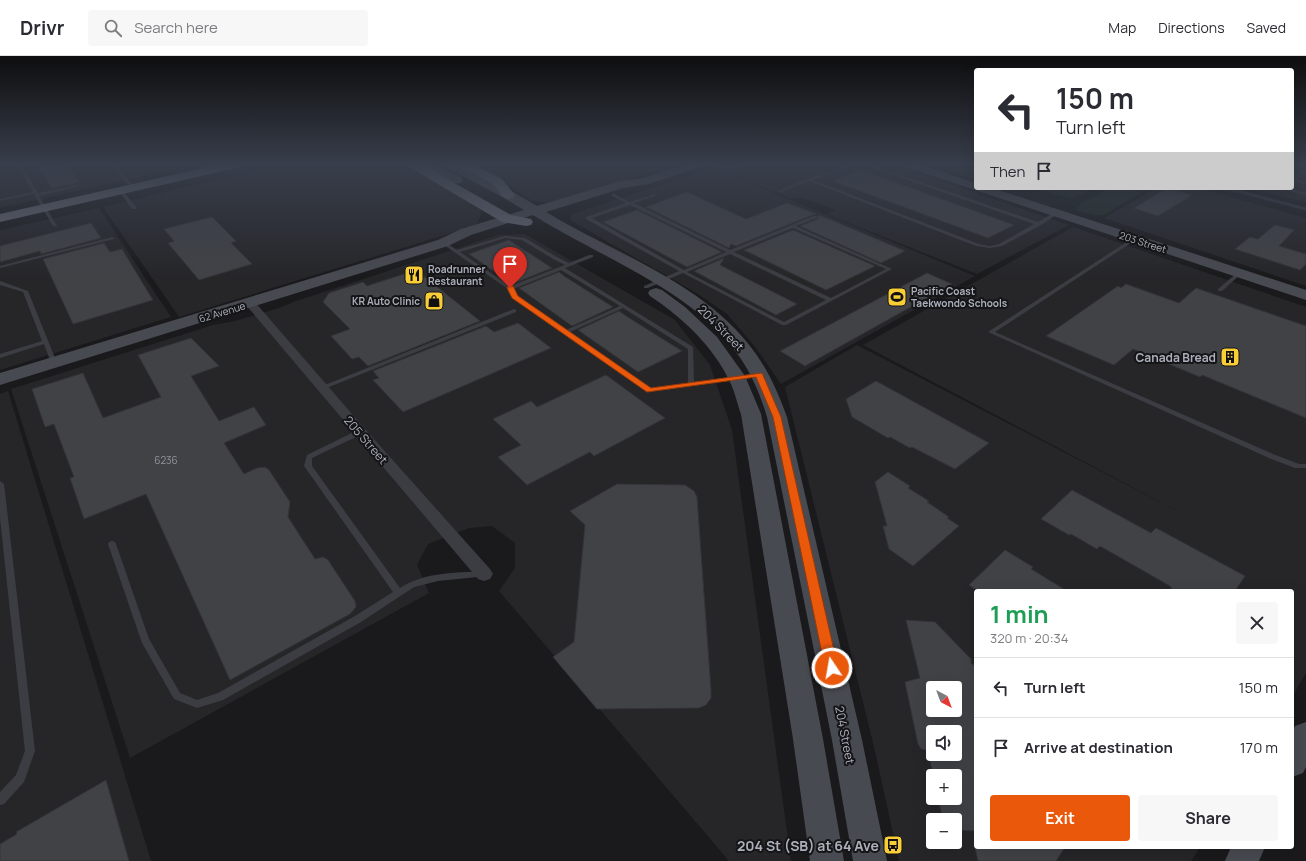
<!DOCTYPE html>
<html lang="en">
<head>
<meta charset="utf-8">
<style>
  :root { --surface:#fff; --page:#f7f7f7; --text:#2b2b33; --muted:#7c7c81; --line:#e1e1e2; --accent:#ea580c }
  body { margin:0; font-family:Manrope,sans-serif; background:var(--page); color:var(--text); height:100vh; display:flex; flex-direction:column; font-size:15px; white-space:nowrap }
  * { box-sizing:border-box; margin:0 }
  p { font-size:13px; color:var(--muted) }
  .icon { flex:none; width:22px; height:22px; fill:none; stroke:currentColor; stroke-width:2; stroke-linecap:round; stroke-linejoin:round }
  .map { position:relative; flex:1; overflow:hidden }
  .drawer { position:absolute; left:974px; top:533px; width:320px; height:260px; display:flex; flex-direction:column; background:var(--surface); border-radius:4px; box-shadow:0 4px 16px #0002 }
  .drawer>* { flex:none }
  .guide { position:absolute; left:974px; top:12px; width:320px; height:122px; border-radius:4px; box-shadow:0 4px 16px #0002; background:#fff; color:var(--text); overflow:hidden }
  .needle { width:26px; rotate:139deg }
  .fabs { position:absolute; left:926px; top:625px; display:grid; gap:8px }
  .fabs a { display:grid; place-items:center; width:36px; height:36px; border-radius:4px; background:var(--surface); box-shadow:0 4px 16px #0002; font-size:20px }
  .pin { position:absolute; display:grid; place-items:center; width:34px; height:34px; color:#fff; margin:-41px -17px; border-radius:50% 50% 50% 0; rotate:-45deg; box-shadow:0 0 4px #0007 }
  .pin .icon { rotate:45deg }
  .me { position:absolute; width:44px; margin:-22px; rotate:348deg; stroke-linejoin:round; filter:drop-shadow(0 0 3px #0008) }
  .turn { display:flex; align-items:center; gap:14px; height:84px; padding:0 16px; font-size:18px }
  .turn .icon { width:52px; height:52px; stroke-width:2.5 }
  .turn b { display:block; font-size:28px; line-height:34px }
  .then { display:flex; align-items:center; height:38px; padding:0 16px; background:#0003; gap:8px; font-size:15px }
  .round { display:grid; place-items:center; flex:none; width:42px; height:42px; border-radius:4px; background:var(--page) }
  .headline { display:flex; align-items:center; justify-content:space-between; height:68px; padding:0 16px }
  h1 { font-size:24px; font-weight:700; line-height:30px; color:#1e9e55 }
  .cta { display:flex; gap:8px; margin-top:auto; padding:8px 16px }
  .cta a { flex:1; height:46px; border-radius:4px; background:var(--accent); color:#fff; font-size:16px; font-weight:700; line-height:46px; text-align:center }
  .cta a+a { background:var(--page); color:var(--text) }
  ul { padding:0; list-style:none }
  li { display:flex; align-items:center; gap:12px; height:60px; padding:0 16px; border-top:1px solid var(--line) }
  li div { flex:1 }
  li b { display:block; font-size:15px }
  li em { font-style:normal }
  header { display:flex; align-items:center; gap:24px; box-sizing:border-box; height:56px; padding:0 20px; background:var(--surface); border-bottom:1px solid var(--line) }
  header strong { font-size:19px }
  nav { display:flex; gap:22px; margin-inline-start:auto; font-size:14px }
  .search { width:280px; height:36px; background:var(--page); display:flex; align-items:center; gap:10px; box-sizing:border-box; padding:0 14px; border-radius:4px; color:var(--muted); font-size:15px }
  .map>svg:first-child { display:block }
  .built { fill:#262629; fill-rule:evenodd }
  .green { fill:#212b23 }
  .lines { fill:none; stroke-linecap:round; stroke-linejoin:round }
  .stream { stroke:#2f3741; stroke-width:3 }
  .building { fill:#414246; stroke:#343438; fill-rule:evenodd }
  .lane { fill:#3c3d43; fill-rule:evenodd }
  .street { fill:#3c3d43; fill-rule:evenodd }
  .secondary { fill:#484a51; fill-rule:evenodd }
  .highway { fill:#666873; fill-rule:evenodd }
  .route { fill:#ea580c; stroke:#983908 }
  .labels { text-anchor:middle; dominant-baseline:central; stroke-width:4; stroke-linejoin:round; paint-order:stroke }
  .far-street-label { font-size:10px; fill:#acafbc; stroke:#151517 }
  .far-poi-label { font-size:10px; font-weight:bold; fill:#acafbc; stroke:#151517; text-anchor:start }
  .number-label { font-size:10px; fill:#91949e }
  .street-label { font-size:12px; fill:#acafbc; stroke:#151517 }
  .poi-label { font-size:12px; font-weight:bold; fill:#acafbc; stroke:#151517; text-anchor:end }
  .near-poi-label { font-size:14px; font-weight:bold; fill:#acafbc; stroke:#151517; text-anchor:end }
</style>
</head>
<body>
<header>
<strong>Drivr</strong>
<div class="search"><svg class="icon" aria-label="search" viewBox="0 0 24 24"><circle cx="10" cy="10" r="6"/><path d="M15 15l6 6"/></svg>Search here</div>
<nav><a>Map</a><a>Directions</a><a>Saved</a></nav>
</header>
<div class="map">
<svg width="1306" height="805" viewBox="0 0 1306 805">
  <rect width="100%" height="100%" fill="#1a1a1c"/>
  <!-- built -->
  <path class="built" d="M 0,108 L 196,108 L 0,152 Z
    M 283,108 L 401,108 L 448,133 L 482,155 L 477,169 L 179,261 L 103,151 Z
    M 471,108 L 679,108 L 549,147 L 531,144 L 497,121 Z
    M 722,108 L 891,108 L 1069,169 L 977,218 L 826,158 L 836,154 L 801,141 L 792,143 L 713,111 Z
    M 1292,108 L 1306,108 L 1306,146 L 1247,132 L 1292,132 Z
    M 713,112 L 975,220 L 781,328 L 756,292 L 727,258 L 698,238 L 570,164 L 572,158 Z
    M 1157,132 L 1198,132 L 1306,162 L 1306,230 L 1104,162 Z
    M 99,152 L 171,261 L 0,314 L 0,174 Z
    M 1073,171 L 1306,251 L 1306,617 L 1292,641 L 1292,535 L 976,535 L 976,791 L 1200,791 L 1191,805 L 899,805 L 875,695 L 785,331 L 857,289 L 1189,461 L 863,289 ZM 933,632 L 955,632 L 955,654 L 933,654 ZM 933,676 L 955,676 L 955,698 L 933,698 ZM 933,720 L 955,720 L 955,742 L 933,742 ZM 933,764 L 955,764 L 955,786 L 933,786 Z
    M 525,178 L 675,264 L 710,309 L 732,374 L 791,805 L 729,805 L 499,535 L 515,512 L 515,487 L 492,470 L 469,472 L 428,488 L 417,509 L 429,537 L 130,702 L 11,333 L 213,269 L 235,265 L 279,252 L 296,245 L 498,179 Z
    M 8,335 L 151,805 L 0,805 L 0,338 Z"/>
  <!-- green -->
  <path class="green" d="M 931,108 L 976,108 L 976,120 L 973,122 Z
    M 1036,132 L 1093,132 L 1072,143 Z
    M 1109,132 L 1128,132 L 1142,136 L 1102,160 L 1098,159 L 1096,160 L 1076,154 L 1079,152 L 1075,151 Z"/>
  <g class="lines">
    <!-- stream -->
    <path class="stream" d="M 1226,132 L 1306,153"/>
  </g>
  <!-- building -->
  <path class="building" d="M 37,108 L 66,108 L 79,126 L 52,132 Z
    M 861,114 L 1014,169 L 988,182 L 833,125 Z
    M 1167,132 L 1192,139 L 1158,160 L 1134,152 Z
    M 687,136 L 746,163 L 787,147 L 816,158 L 812,159 L 736,190 L 731,188 L 729,192 L 646,151 Z
    M 637,154 L 722,196 L 687,211 L 603,166 Z
    M 818,159 L 836,166 L 905,195 L 881,207 L 800,170 L 818,163 Z
    M 212,161 L 236,185 L 231,187 L 252,208 L 199,224 L 168,187 L 174,185 L 164,173 Z
    M 91,167 L 101,182 L 41,198 L 40,195 L 0,206 L 0,190 Z
    M 1275,169 L 1294,174 L 1279,190 L 1306,198 L 1306,208 L 1300,214 L 1235,193 L 1250,181 L 1258,183 Z
    M 793,174 L 875,210 L 826,234 L 744,194 Z
    M 509,184 L 552,212 L 512,228 L 469,198 Z
    M 104,187 L 110,196 L 122,193 L 153,244 L 73,268 L 43,203 Z
    M 724,202 L 720,209 L 797,248 L 776,259 L 694,215 Z
    M 416,214 L 480,265 L 368,310 L 359,301 L 352,303 L 331,280 L 350,273 L 323,246 L 329,237 L 363,226 L 367,230 Z
    M 559,216 L 564,220 L 613,251 L 572,270 L 519,232 Z
    M 927,217 L 952,228 L 805,310 L 780,295 Z
    M 1126,228 L 1179,247 L 1196,232 L 1306,270 L 1306,362 L 1202,319 L 1200,321 L 1133,293 L 1114,309 L 1046,280 L 1118,230 L 1121,232 Z
    M 619,255 L 626,260 L 682,295 L 638,316 L 578,274 Z
    M 518,267 L 551,292 L 403,356 L 373,324 L 379,322 L 373,315 L 486,270 L 494,276 Z
    M 191,282 L 219,310 L 191,320 L 219,365 L 254,351 L 266,369 L 224,387 L 244,418 L 257,412 L 265,411 L 269,414 L 290,446 L 288,461 L 315,503 L 323,501 L 328,504 L 355,545 L 356,551 L 350,558 L 230,624 L 146,438 L 84,463 L 70,422 L 74,421 L 54,368 L 45,371 L 32,333 L 83,317 L 103,362 L 161,341 L 138,299 Z
    M 606,319 L 665,362 L 594,400 L 590,396 L 527,429 L 498,401 L 521,389 L 493,363 L 531,345 L 537,351 Z
    M 876,325 L 989,387 L 955,413 L 912,391 L 910,392 L 890,381 L 888,382 L 852,361 L 846,343 Z
    M 888,416 L 910,430 L 908,432 L 929,445 L 927,446 L 949,461 L 947,462 L 959,470 L 913,510 L 889,493 L 883,470 L 887,470 L 875,426 Z
    M 617,428 L 685,429 L 694,435 L 697,441 L 711,634 L 711,642 L 706,649 L 699,652 L 597,653 L 553,601 L 574,586 L 585,469 L 570,455 Z
    M 1072,434 L 1151,477 L 1156,472 L 1245,520 L 1235,535 L 1173,535 L 1170,530 L 1100,490 L 1097,493 L 1071,478 L 1069,479 L 1041,463 Z
    M 1005,494 L 1033,511 L 1031,513 L 1067,535 L 978,535 L 969,529 Z
    M 906,564 L 935,566 L 971,603 L 971,607 L 976,611 L 976,775 L 955,774 L 955,764 L 943,764 L 938,742 L 955,742 L 955,720 L 933,720 L 928,694 L 921,693 L 918,688 L 905,626 L 920,622 ZM 933,632 L 955,632 L 955,654 L 933,654 ZM 933,676 L 955,676 L 955,698 L 933,698 Z
    M 106,724 L 129,805 L 0,805 L 0,788 L 17,778 L 16,776 Z
    M 975,791 L 1065,791 L 1056,805 L 978,805 Z"/>
  <g class="lines">
    <!-- lane -->
    <path class="lane" d="M 17,108 L 21,108 L 38,137 L 78,129 L 80,130 L 39,140 L 57,170 L 57,171 L 53,170 L 34,138 L 0,145 L 0,143 L 33,136 Z
      M 111,108 L 115,108 L 134,131 L 134,133 L 132,133 Z
      M 708,108 C 715,108 721,111 728,111 C 735,111 741,108 748,108 C 736,114 720,115 708,108 Z
      M 854,108 L 859,108 L 813,124 L 979,188 L 990,190 L 999,188 L 1034,168 L 862,108 L 867,108 L 1038,166 L 1055,156 L 1059,157 L 1041,169 L 1002,190 L 990,192 L 976,190 L 809,125 L 781,136 L 778,135 L 808,123 Z
      M 1305,113 L 1306,113 L 1306,116 L 1297,123 L 1306,127 L 1306,129 L 1292,123 Z
      M 1286,132 L 1306,137 L 1306,139 L 1286,134 Z
      M 120,134 L 122,134 L 136,151 L 136,153 L 132,153 L 119,135 Z
      M 612,138 L 614,138 L 630,146 L 655,138 L 655,140 L 634,147 L 730,194 L 813,160 L 817,160 L 817,162 L 796,170 L 892,213 L 786,269 L 782,269 L 683,217 L 648,232 L 644,232 L 644,230 L 679,215 L 586,163 L 586,161 L 626,147 L 612,140 ZM 630,149 L 726,196 L 684,214 L 592,162 ZM 793,172 L 886,213 L 831,242 L 734,196 ZM 730,198 L 826,244 L 784,266 L 687,216 Z
      M 505,180 L 525,182 L 557,201 L 569,207 L 589,199 L 593,199 L 593,201 L 565,212 L 693,291 L 694,326 L 759,317 L 762,319 L 759,321 L 648,335 L 513,242 L 508,233 L 441,187 L 445,186 L 457,194 ZM 505,182 L 522,184 L 553,203 L 565,209 L 510,230 L 460,196 ZM 561,214 L 620,250 L 566,274 L 517,240 L 513,233 ZM 623,252 L 688,293 L 688,327 L 651,332 L 570,276 Z
      M 112,181 L 114,182 L 114,183 L 0,212 L 0,210 Z
      M 1133,182 L 1137,183 L 995,276 L 1273,398 L 1299,408 L 1306,408 L 1306,412 L 1295,412 L 1269,402 L 988,276 Z
      M 1238,216 L 1242,217 L 1222,235 L 1218,235 L 1218,233 Z
      M 0,225 L 28,235 L 57,307 L 56,308 L 54,309 L 51,307 L 44,288 L 0,302 L 0,298 L 42,285 L 23,236 L 0,229 Z
      M 514,253 L 516,254 L 516,256 L 324,333 L 322,334 L 319,332 L 320,331 Z
      M 358,374 L 362,374 L 363,376 L 362,378 L 312,402 L 312,410 L 400,532 C 424,516 456,517 484,515 L 487,516 L 488,518 L 487,520 L 438,525 L 414,531 L 361,566 L 223,644 L 197,652 L 174,643 L 142,587 L 108,488 L 109,486 L 112,485 L 115,486 L 116,488 L 149,583 L 180,637 L 197,644 L 218,637 L 355,560 L 393,536 L 304,410 L 307,399 Z
      M 0,425 L 4,428 L 35,695 L 24,726 L 4,748 L 0,749 L 0,736 L 16,719 L 25,695 L 0,462 Z"/>
    <!-- street -->
    <path class="street" d="M 250,244 L 254,245 L 365,373 L 490,513 L 493,518 L 490,523 L 484,525 L 478,523 L 246,249 L 244,247 L 246,245 Z"/>
    <!-- secondary -->
    <path class="secondary" d="M 422,108 L 436,108 L 461,121 L 463,124 L 461,127 L 453,127 L 424,110 Z
      M 441,108 L 455,108 L 506,132 L 537,150 L 617,126 L 643,122 L 688,108 L 705,108 L 703,110 L 649,128 L 623,132 L 546,156 C 617,199 706,227 756,298 C 770,318 779,339 787,361 L 862,684 L 887,805 L 853,805 L 832,684 L 767,361 C 761,341 753,321 741,303 C 696,235 601,202 533,159 L 471,179 L 448,190 L 0,329 L 0,317 L 438,184 L 461,173 L 524,154 L 497,138 L 443,110 Z
      M 901,108 L 918,108 L 976,127 L 976,132 L 992,132 L 1306,234 L 1306,244 L 903,110 Z
      M 656,232 L 662,234 L 685,251 L 717,281 L 745,320 L 761,358 L 823,683 L 844,805 L 810,805 L 793,683 L 741,358 C 737,347 735,336 730,326 C 713,290 683,262 650,240 L 648,237 L 650,234 Z
      M 1306,666 L 1306,711 L 1303,717 L 1292,721 L 1292,676 L 1295,670 Z
      M 1231,791 L 1265,791 L 1259,805 L 1225,805 Z"/>
    <!-- highway -->
    <path class="highway" d="M 221,108 L 242,108 L 240,111 L 236,112 L 0,166 L 0,158 Z
      M 407,108 L 421,108 L 511,159 L 531,163 L 533,166 L 531,169 L 526,170 L 502,166 L 409,111 Z
      M 456,108 L 471,108 L 502,123 L 515,139 L 513,142 C 501,145 501,136 494,129 C 486,122 468,116 458,111 Z"/>
  </g>
  <!-- sky -->
  <linearGradient id="sky" x2="0" y2="1"><stop stop-color="#0e0e0f"/><stop offset="0.49" stop-color="#383e4b"/><stop offset="1" stop-color="#383e4b" stop-opacity="0"/></linearGradient>
  <rect width="1306" height="221" fill="url(#sky)"/>
  <!-- route -->
  <path class="route" d="M 508,230 L 513,230 L 518,240 L 651,332 L 762,317 L 781,361 L 838,612 L 836,616 L 832,617 L 827,616 L 825,612 L 773,361 L 756,321 L 647,336 L 512,242 L 507,232 Z"/>
  <!-- icons -->
  <defs>
    <g id="restaurant-square" transform="scale(1)"><rect x="-9" y="-9" width="18" height="18" rx="4" fill="#f9cd35" stroke="#151517"/><path d="M-5-6h1v4h1v-4h1v4h1v-4h1v5L-1.5 .5V6h-2V.5L-5-1ZM5-6V6H3V1.5H1.5Q1.5-4 5-6Z" fill="#111"/></g>
    <g id="stadium-square" transform="scale(1)"><rect x="-9" y="-9" width="18" height="18" rx="4" fill="#f9cd35" stroke="#151517"/><path d="M0-5a6.5 5 0 1 0 0 10a6.5 5 0 1 0 0-10ZM-3.5-1.8h7v3.6h-7Z" fill="#111"/></g>
    <g id="shop-square" transform="scale(1)"><rect x="-9" y="-9" width="18" height="18" rx="4" fill="#f9cd35" stroke="#151517"/><path d="M-5-2.5h2.3a2.7 3.5 0 0 1 5.4 0H5L5.5 6h-11ZM-1.5-2.5h3a1.5 2.3 0 0 0-3 0Z" fill="#111"/></g>
    <g id="building-square" transform="scale(1)"><rect x="-9" y="-9" width="18" height="18" rx="4" fill="#f9cd35" stroke="#151517"/><path d="M-4-6H4V6H1V3H-1V6H-4ZM-2.5-4.3h1.7v1.8h-1.7ZM.8-4.3h1.7v1.8H.8ZM-2.5-1h1.7V.8h-1.7ZM.8-1h1.7V.8H.8Z" fill="#111"/></g>
    <g id="bus-square" transform="scale(1)"><rect x="-9" y="-9" width="18" height="18" rx="4" fill="#f9cd35" stroke="#151517"/><path d="M-5-6H5V4H4V6H2V4H-2V6H-4V4H-5ZM-3.5-4V0h7V-4ZM-3.5 1.2v1.5H-2V1.2ZM2 1.2v1.5H3.5V1.2Z" fill="#111"/></g>
  </defs>
  <g fill-rule="evenodd">
    <use href="#restaurant-square" x="414" y="219"/>
    <use href="#stadium-square" x="897" y="241"/>
    <use href="#shop-square" x="434" y="245"/>
    <use href="#building-square" x="1230" y="301"/>
    <use href="#bus-square" x="893" y="789"/>
  </g>
  <g class="labels">
    <!-- far-street labels -->
    <g class="far-street-label">
      <text transform="translate(1143 186) rotate(18)">203 Street</text>
      <text transform="translate(222 256) rotate(-17)">62 Avenue</text>
    </g>
    <!-- far-poi labels -->
    <g class="far-poi-label">
      <text x="428" y="213">Roadrunner<tspan x="428" dy="12">Restaurant</tspan></text>
      <text x="911" y="235">Pacific Coast<tspan x="911" dy="12">Taekwondo Schools</tspan></text>
      <text x="420" y="245" text-anchor="end">KR Auto Clinic</text>
    </g>
    <!-- number labels -->
    <g class="number-label">
      <text x="166" y="404">6236</text>
    </g>
    <!-- street labels -->
    <g class="street-label">
      <text transform="translate(721 272) rotate(45)">204 Street</text>
      <text transform="translate(366 384) rotate(49)">205 Street</text>
      <text transform="translate(845 679) rotate(79)">204 Street</text>
    </g>
    <!-- poi labels -->
    <g class="poi-label">
      <text x="1216" y="301">Canada Bread</text>
    </g>
    <!-- near-poi labels -->
    <g class="near-poi-label">
      <text x="879" y="789">204 St (SB) at 64 Ave</text>
    </g>
  </g>
</svg>
<div class="fabs">
<a><svg class="needle" viewBox="-14 -14 28 28"><path d="M0-13l5 13h-10z" fill="#e53935"/><path d="M0 13l5-13h-10z" fill="#7c7c81"/></svg></a>
<a><svg class="icon" aria-label="sound" viewBox="0 0 24 24"><path d="M4 9h4l5-4v14l-5-4H4zM17 9q2 3 0 6"/></svg></a>
<a>+</a>
<a>−</a>
</div>
<div class="pin" style="left:510px;top:232px;background:#d93025"><svg class="icon" aria-label="arrive" viewBox="0 0 24 24"><path d="M6 21V4h12l-3 4 3 4H6"/></svg></div>
<svg class="me" style="left:832px;top:612px" viewBox="-20 -20 40 40"><circle r="17" fill="#ea580c" stroke="#fff" stroke-width="3"/><path d="M0-11L8 9 0 5-8 9z" fill="#fff"/></svg>
<div class="guide">
<div class="turn"><svg class="icon" aria-label="left" viewBox="0 0 24 24"><path d="M17 20v-9H6M10 6l-5 5 5 5"/></svg><div><b>150 m</b>Turn left</div></div>
<div class="then">Then<svg class="icon" aria-label="arrive" viewBox="0 0 24 24"><path d="M6 21V4h12l-3 4 3 4H6"/></svg></div>
</div>
<section class="drawer">
<div class="headline"><div><h1>1 min</h1><p>320 m · 20:34</p></div><a class="round"><svg class="icon" aria-label="close" viewBox="0 0 24 24"><path d="M6 6l12 12M18 6L6 18"/></svg></a></div>
<ul>
<li><svg class="icon" aria-label="left" viewBox="0 0 24 24"><path d="M17 20v-9H6M10 6l-5 5 5 5"/></svg><div><b>Turn left</b></div><em>150 m</em></li>
<li><svg class="icon" aria-label="arrive" viewBox="0 0 24 24"><path d="M6 21V4h12l-3 4 3 4H6"/></svg><div><b>Arrive at destination</b></div><em>170 m</em></li>
</ul>
<div class="cta"><a>Exit</a><a>Share</a></div>
</section>
</div>
</body>
</html>
